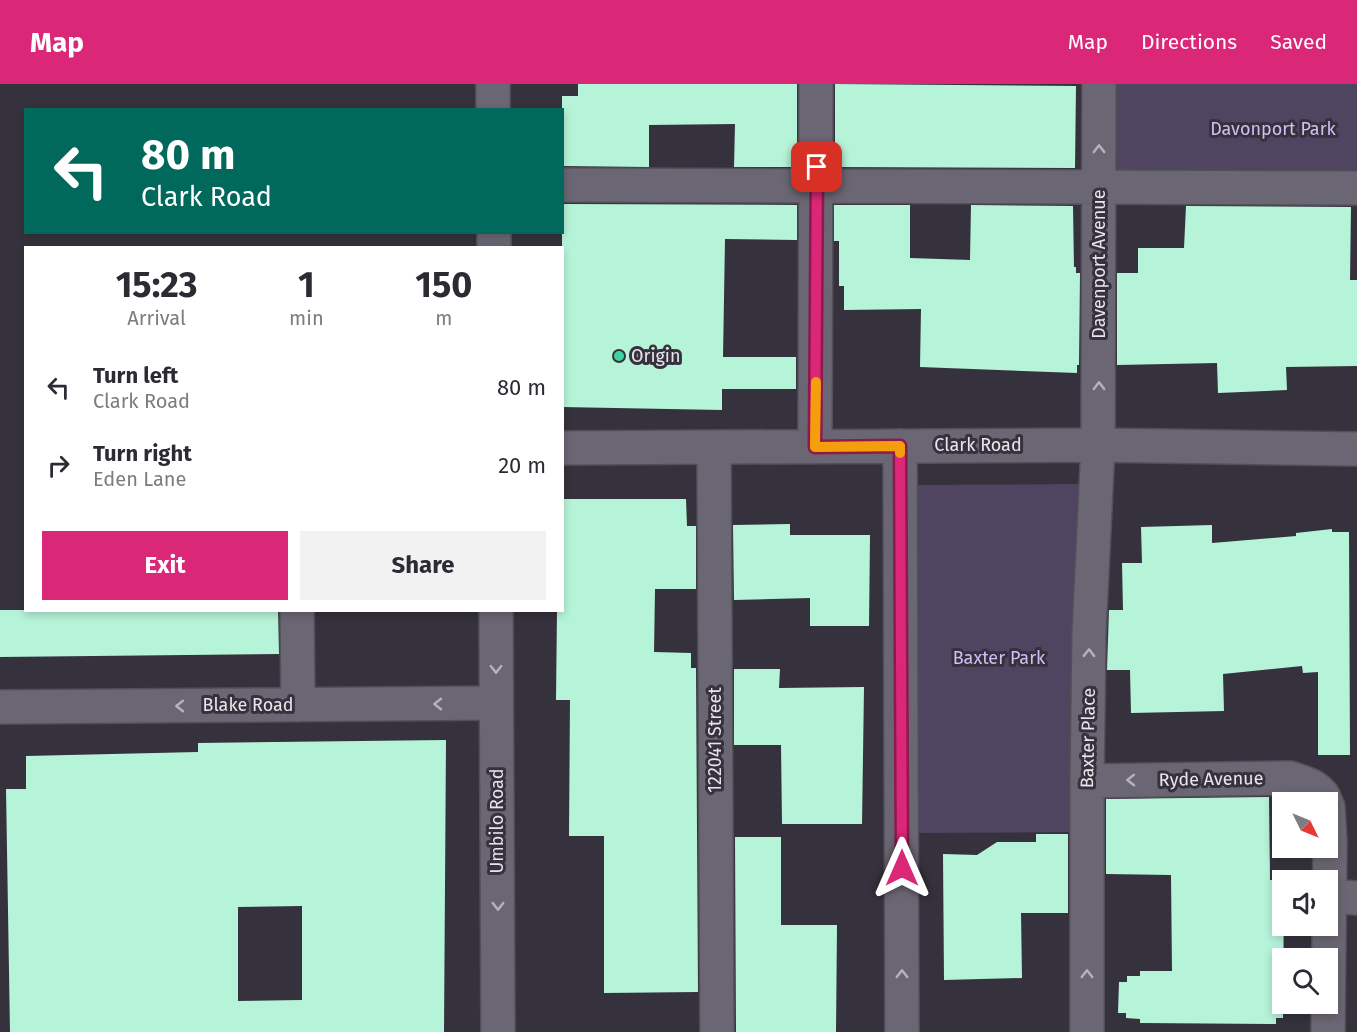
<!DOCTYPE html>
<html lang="en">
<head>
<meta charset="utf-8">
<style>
  :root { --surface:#fff; --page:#f2f2f3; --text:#2b2b33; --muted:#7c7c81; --accent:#db2777 }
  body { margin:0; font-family:"Fira Sans",sans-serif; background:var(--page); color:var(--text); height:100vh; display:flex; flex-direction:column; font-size:22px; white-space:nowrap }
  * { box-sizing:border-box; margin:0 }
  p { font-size:20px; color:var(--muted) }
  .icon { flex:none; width:33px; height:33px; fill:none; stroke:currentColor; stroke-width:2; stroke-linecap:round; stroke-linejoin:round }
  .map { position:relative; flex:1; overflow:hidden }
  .sheet { position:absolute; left:24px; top:162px; width:540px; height:366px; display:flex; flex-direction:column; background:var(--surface); border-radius:0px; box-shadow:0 3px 9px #0003 }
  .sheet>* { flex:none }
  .top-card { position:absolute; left:24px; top:24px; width:540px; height:126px; border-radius:0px; box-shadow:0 3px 9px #0003; background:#00695c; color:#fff; overflow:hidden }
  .needle { width:39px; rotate:133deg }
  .fabs { position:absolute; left:1272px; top:708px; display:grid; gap:12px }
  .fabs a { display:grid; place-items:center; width:66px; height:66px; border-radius:0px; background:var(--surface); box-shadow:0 3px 9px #0003; font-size:30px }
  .pin { position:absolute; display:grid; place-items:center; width:51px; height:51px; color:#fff; margin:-26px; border-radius:12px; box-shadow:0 3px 9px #0006 }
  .me { position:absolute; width:66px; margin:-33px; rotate:0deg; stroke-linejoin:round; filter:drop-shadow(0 0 4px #0008) }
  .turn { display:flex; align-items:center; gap:21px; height:126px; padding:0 18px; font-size:27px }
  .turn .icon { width:78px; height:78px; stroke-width:2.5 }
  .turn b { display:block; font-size:42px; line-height:51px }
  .eta { display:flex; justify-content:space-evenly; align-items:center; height:102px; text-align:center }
  .eta b { font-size:36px; font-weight:700; line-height:42px }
  .cta { display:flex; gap:12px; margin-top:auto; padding:12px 18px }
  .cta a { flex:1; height:69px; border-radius:0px; background:var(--accent); color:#fff; font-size:24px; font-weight:700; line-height:69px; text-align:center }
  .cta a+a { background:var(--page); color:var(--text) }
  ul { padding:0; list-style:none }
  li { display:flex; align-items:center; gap:18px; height:78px; padding:0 18px }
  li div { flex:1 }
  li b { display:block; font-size:22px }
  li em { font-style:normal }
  header { display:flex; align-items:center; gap:36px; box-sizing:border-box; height:84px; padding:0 30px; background:var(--accent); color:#fff }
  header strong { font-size:28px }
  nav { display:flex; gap:33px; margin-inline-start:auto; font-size:21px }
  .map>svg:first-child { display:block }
  .green { fill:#4f4561 }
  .building { fill:#b6f4d9; fill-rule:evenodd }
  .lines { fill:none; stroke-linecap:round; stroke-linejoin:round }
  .minor-casing { stroke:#524f58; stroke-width:36 }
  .minor { stroke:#6b6673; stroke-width:33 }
  .oneway { stroke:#b5b2bc }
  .route-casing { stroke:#8e194d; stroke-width:15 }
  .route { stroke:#db2777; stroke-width:10 }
  .slow { stroke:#f59e0b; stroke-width:10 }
  .poi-dot { fill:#3ed4a2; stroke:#36323d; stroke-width:2 }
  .labels { text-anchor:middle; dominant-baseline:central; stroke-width:6; stroke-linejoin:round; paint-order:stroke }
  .park-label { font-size:18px; fill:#d2bdf7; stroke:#36323d }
  .street-label { font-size:18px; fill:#e7e5ec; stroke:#36323d }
  .poi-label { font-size:18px; fill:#e7e5ec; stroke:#36323d; text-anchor:start }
</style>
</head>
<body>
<header>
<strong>Map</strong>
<nav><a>Map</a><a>Directions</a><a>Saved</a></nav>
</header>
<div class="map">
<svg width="1357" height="948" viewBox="0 0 1357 948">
  <rect width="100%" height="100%" fill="#36323d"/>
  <!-- green -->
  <path class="green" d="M 1111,0 L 1357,0 L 1357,91 L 1111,93 Z
    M 1081,400 L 1082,748 L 917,749 L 916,401 Z"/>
  <!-- building -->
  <path class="building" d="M 578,0 L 797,0 L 797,83 L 734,83 L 735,40 L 649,41 L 649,83 L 562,82 L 562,12 L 578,12 Z
    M 835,0 L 1076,2 L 1075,84 L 835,83 Z
    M 562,120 L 797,121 L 797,156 L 725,155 L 723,273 L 796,273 L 796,305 L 722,305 L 722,326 L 562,323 Z
    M 834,121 L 910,121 L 910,174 L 970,176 L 971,121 L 1073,122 L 1074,183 L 1076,183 L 1076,189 L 1080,189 L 1079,281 L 1077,281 L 1077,289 L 920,283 L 921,225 L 844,226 L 844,202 L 839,202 L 839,157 L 834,157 Z
    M 1186,122 L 1351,123 L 1350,196 L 1357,196 L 1357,282 L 1286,283 L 1287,306 L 1218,309 L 1217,279 L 1117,281 L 1117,189 L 1138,189 L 1138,164 L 1184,164 Z
    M 562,415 L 686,415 L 687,442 L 696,442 L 696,505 L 655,505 L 654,568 L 691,569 L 691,584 L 696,584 L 698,908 L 604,909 L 604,752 L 569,752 L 570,616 L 556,616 L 557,526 L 562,526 Z
    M 790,440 L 790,451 L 870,451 L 869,542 L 810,542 L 810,514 L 734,516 L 733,441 Z
    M 1212,441 L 1212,459 L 1296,452 L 1296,449 L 1332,445 L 1332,448 L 1349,448 L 1350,671 L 1318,671 L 1318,588 L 1303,589 L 1302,582 L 1223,590 L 1224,627 L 1131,629 L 1130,586 L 1107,586 L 1109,526 L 1123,526 L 1122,479 L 1142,479 L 1141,443 Z
    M 0,526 L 278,526 L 279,570 L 0,573 Z
    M 734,585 L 780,585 L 779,604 L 864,603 L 862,740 L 782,740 L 781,661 L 734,661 Z
    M 446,656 L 444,948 L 10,948 L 6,705 L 26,705 L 26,672 L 198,668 L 198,659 ZM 302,822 L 302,916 L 238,917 L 238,823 Z
    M 1269,713 L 1270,796 L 1284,796 L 1283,934 L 1276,934 L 1276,940 L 1140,939 L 1140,935 L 1126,934 L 1126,929 L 1118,929 L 1119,898 L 1127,898 L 1127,892 L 1140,892 L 1140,887 L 1172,887 L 1171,791 L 1106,790 L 1106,715 Z
    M 1036,750 L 1068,750 L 1068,829 L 1021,829 L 1022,894 L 944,896 L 943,770 L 977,771 L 997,758 L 1036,758 Z
    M 735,753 L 781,753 L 781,841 L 837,841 L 836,948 L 736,948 Z"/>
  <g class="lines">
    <!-- minor casing -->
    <g class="minor-casing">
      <path id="minor" d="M 493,0 L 493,26
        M 562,101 L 1357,104
        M 494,148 L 494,164
        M 900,362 L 902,948
        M 815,363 L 816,0
        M 562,364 L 1098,361 L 1357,365
        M 714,365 L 717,948
        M 297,526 L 298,621
        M 496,526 L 498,948
        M 0,623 L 496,619
        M 1087,697 L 1290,694 C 1304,699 1321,702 1326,718
        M 1328,723 L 1330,757 L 1328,948
        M 1329,812 L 1357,814
        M 1087,948 L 1087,697 L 1089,549 L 1098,361 L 1099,0"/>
    </g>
    <!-- minor -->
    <use href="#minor" class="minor"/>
  </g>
  <!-- one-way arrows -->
  <defs><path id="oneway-chevron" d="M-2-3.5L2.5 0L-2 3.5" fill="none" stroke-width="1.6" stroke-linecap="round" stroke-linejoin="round" transform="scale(1.5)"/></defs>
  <g class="oneway">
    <use href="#oneway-chevron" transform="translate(1099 65) rotate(-90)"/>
    <use href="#oneway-chevron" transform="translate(1099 302) rotate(-90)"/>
    <use href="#oneway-chevron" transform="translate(1089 569) rotate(-89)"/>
    <use href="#oneway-chevron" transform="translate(496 585) rotate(90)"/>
    <use href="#oneway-chevron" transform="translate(438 620) rotate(180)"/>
    <use href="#oneway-chevron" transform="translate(180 622) rotate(180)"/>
    <use href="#oneway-chevron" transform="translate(1131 696) rotate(179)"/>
    <use href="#oneway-chevron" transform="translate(498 822) rotate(90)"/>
    <use href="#oneway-chevron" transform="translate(902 890) rotate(-90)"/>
    <use href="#oneway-chevron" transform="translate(1087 890) rotate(-90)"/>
  </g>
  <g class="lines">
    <!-- route casing -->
    <g class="route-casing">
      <path id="route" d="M 817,83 L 815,363 L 900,362 L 902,784"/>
    </g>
    <!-- route -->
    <use href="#route" class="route"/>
    <!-- slow -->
    <path class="slow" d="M 816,298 L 815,363 L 900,362 L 900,369"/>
  </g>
  <!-- markers -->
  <circle class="poi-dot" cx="619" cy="272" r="6"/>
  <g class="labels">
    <!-- park labels -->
    <g class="park-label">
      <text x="1273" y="45">Davonport Park</text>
      <text x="999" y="574">Baxter Park</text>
    </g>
    <!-- street labels -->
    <g class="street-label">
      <text transform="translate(1099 180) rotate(-90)">Davenport Avenue</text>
      <text x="978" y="361">Clark Road</text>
      <text x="248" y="621">Blake Road</text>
      <text transform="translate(1088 654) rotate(-89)">Baxter Place</text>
      <text transform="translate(715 656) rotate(-90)">122041 Street</text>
      <text transform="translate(1211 695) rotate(-1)">Ryde Avenue</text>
      <text transform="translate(497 737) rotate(-90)">Umbilo Road</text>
    </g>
    <!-- poi labels -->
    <g class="poi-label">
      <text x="631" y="272">Origin</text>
    </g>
  </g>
</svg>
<div class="fabs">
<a><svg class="needle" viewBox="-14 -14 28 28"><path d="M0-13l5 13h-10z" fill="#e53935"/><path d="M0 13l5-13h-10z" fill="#7c7c81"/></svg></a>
<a><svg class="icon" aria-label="sound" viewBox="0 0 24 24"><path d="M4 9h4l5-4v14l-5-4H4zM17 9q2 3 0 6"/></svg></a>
<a><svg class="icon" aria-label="search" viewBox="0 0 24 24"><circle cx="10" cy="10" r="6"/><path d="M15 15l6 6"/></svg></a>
</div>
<div class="pin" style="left:817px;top:83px;background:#d93025"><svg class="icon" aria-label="arrive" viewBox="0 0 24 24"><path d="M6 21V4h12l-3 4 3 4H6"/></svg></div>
<svg class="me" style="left:902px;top:784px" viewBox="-20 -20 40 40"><path d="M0-17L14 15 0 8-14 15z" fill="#db2777" stroke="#fff" stroke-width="4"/></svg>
<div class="top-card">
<div class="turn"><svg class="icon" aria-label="left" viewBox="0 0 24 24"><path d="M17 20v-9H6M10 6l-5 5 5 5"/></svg><div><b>80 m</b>Clark Road</div></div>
</div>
<section class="sheet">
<div class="eta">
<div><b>15:23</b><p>Arrival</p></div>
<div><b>1</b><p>min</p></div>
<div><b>150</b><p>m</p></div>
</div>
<ul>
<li><svg class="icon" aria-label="left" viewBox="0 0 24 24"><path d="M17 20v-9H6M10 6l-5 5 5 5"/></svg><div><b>Turn left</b><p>Clark Road</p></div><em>80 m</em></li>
<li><svg class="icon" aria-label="right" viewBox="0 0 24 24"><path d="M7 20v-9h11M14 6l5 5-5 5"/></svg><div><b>Turn right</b><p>Eden Lane</p></div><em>20 m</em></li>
</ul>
<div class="cta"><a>Exit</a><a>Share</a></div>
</section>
</div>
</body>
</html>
